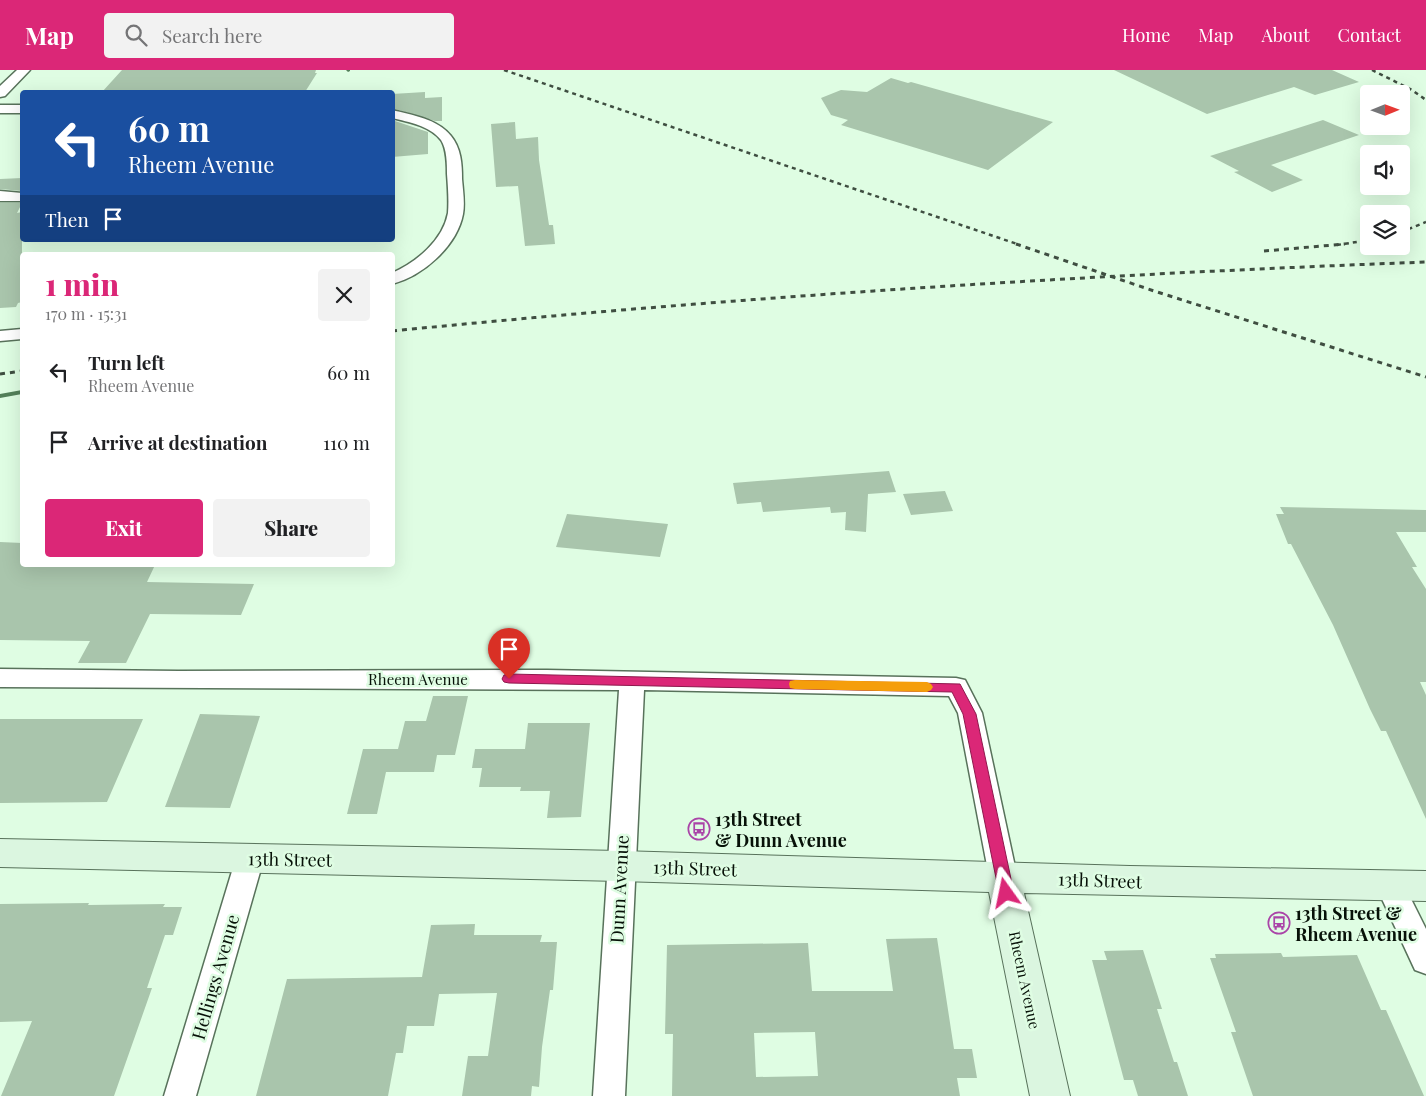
<!DOCTYPE html>
<html lang="en">
<head>
<meta charset="utf-8">
<style>
  :root { --surface:#fff; --page:#f2f2f2; --text:#202124; --muted:#757577; --accent:#db2777 }
  body { margin:0; font-family:"Playfair Display",serif; background:var(--page); color:var(--text); height:100vh; display:flex; flex-direction:column; font-size:19px; white-space:nowrap }
  * { box-sizing:border-box; margin:0 }
  p { font-size:16px; color:var(--muted) }
  .icon { flex:none; width:28px; height:28px; fill:none; stroke:currentColor; stroke-width:2; stroke-linecap:round; stroke-linejoin:round }
  .map { position:relative; flex:1; overflow:hidden }
  .panel { position:absolute; left:20px; top:182px; width:375px; height:315px; display:flex; flex-direction:column; background:var(--surface); border-radius:5px; box-shadow:0 5px 20px #0002 }
  .panel>* { flex:none }
  .top-card { position:absolute; left:20px; top:20px; width:375px; height:152px; border-radius:5px; box-shadow:0 5px 20px #0002; background:#1a4fa0; color:#fff; overflow:hidden }
  .needle { width:32px; rotate:89deg }
  .buttons { position:absolute; left:1360px; top:15px; display:grid; gap:10px }
  .buttons a { display:grid; place-items:center; width:50px; height:50px; border-radius:5px; background:var(--surface); box-shadow:0 5px 20px #0002; font-size:25px }
  .pin { position:absolute; display:grid; place-items:center; width:42px; height:42px; color:#fff; margin:-51px -21px; border-radius:50% 50% 50% 0; rotate:-45deg; box-shadow:0 0 5px #0007 }
  .pin .icon { rotate:45deg }
  .me { position:absolute; width:55px; margin:-28px; rotate:348deg; stroke-linejoin:round; filter:drop-shadow(0 0 4px #0008) }
  .turn { display:flex; align-items:center; gap:18px; height:105px; padding:0 25px; font-size:22px }
  .turn .icon { width:65px; height:65px; stroke-width:2.5 }
  .turn b { display:block; font-size:35px; line-height:42px }
  .then { display:flex; align-items:center; height:48px; padding:0 25px; background:#0003; gap:10px; font-size:19px }
  .round { display:grid; place-items:center; flex:none; width:52px; height:52px; border-radius:5px; background:var(--page) }
  .head { display:flex; align-items:center; justify-content:space-between; height:85px; padding:0 25px }
  h1 { font-size:30px; font-weight:800; line-height:38px; color:var(--accent) }
  .cta { display:flex; gap:10px; margin-top:auto; padding:10px 25px }
  .cta a { flex:1; height:58px; border-radius:5px; background:var(--accent); color:#fff; font-size:20px; font-weight:800; line-height:58px; text-align:center }
  .cta a+a { background:var(--page); color:var(--text) }
  ul { padding:0; list-style:none }
  li { display:flex; align-items:center; gap:15px; height:70px; padding:0 25px }
  li div { flex:1 }
  li b { display:block; font-size:19px }
  li em { font-style:normal }
  header { display:flex; align-items:center; gap:30px; box-sizing:border-box; height:70px; padding:0 25px; background:var(--accent); color:#fff }
  header strong { font-size:24px }
  nav { display:flex; gap:28px; margin-inline-start:auto; font-size:18px }
  .search { width:350px; height:45px; background:var(--page); display:flex; align-items:center; gap:12px; box-sizing:border-box; padding:0 18px; border-radius:5px; color:var(--muted); font-size:19px }
  .map>svg:first-child { display:block }
  .lines { fill:none; stroke-linecap:round; stroke-linejoin:round }
  .stream { fill:#53805a; fill-rule:evenodd }
  .building { fill:#a9c5ac; fill-rule:evenodd }
  .street-casing { stroke:#58725b; stroke-width:3 }
  .secondary-casing { stroke:#58725b; stroke-width:2 }
  .street { fill:#fff; fill-rule:evenodd }
  .secondary { fill:#dbf6e0; fill-rule:evenodd }
  .rail-far1 { stroke:#3f4e41; stroke-width:2.5; stroke-dasharray:4 4; stroke-linecap:butt }
  .rail { stroke:#3f4e41; stroke-width:3; stroke-dasharray:5 5; stroke-linecap:butt }
  .route { fill:#db2777; stroke:#8e194d }
  .slow { fill:#f59e0b }
  .labels { text-anchor:middle; dominant-baseline:central; stroke-width:5; stroke-linejoin:round; paint-order:stroke }
  .street-label { font-size:15px; fill:#071108; stroke:#dffde3 }
  .near-poi-label { font-size:18px; font-weight:bold; fill:#071108; stroke:#dffde3; text-anchor:start }
  .near-street-label { font-size:18px; fill:#071108; stroke:#dffde3 }
</style>
</head>
<body>
<header>
<strong>Map</strong>
<div class="search"><svg class="icon" aria-label="search" viewBox="0 0 24 24"><circle cx="10" cy="10" r="6"/><path d="M15 15l6 6"/></svg>Search here</div>
<nav><a>Home</a><a>Map</a><a>About</a><a>Contact</a></nav>
</header>
<div class="map">
<svg width="1426" height="1026" viewBox="0 0 1426 1026">
  <rect width="100%" height="100%" fill="#dffde3"/>
  <g class="lines">
    <!-- stream -->
    <path class="stream" d="M 346,0 L 350,0 L 350,1 L 348,2 Z
      M 22,320 L 22,324 L 0,328 L 0,324 Z"/>
  </g>
  <!-- building -->
  <path class="building" d="M 122,0 L 316,0 L 315,3 L 317,3 L 305,22 L 102,22 Z
    M 1114,0 L 1332,0 L 1359,12 L 1315,25 L 1294,17 L 1207,44 Z
    M 891,8 L 908,13 L 911,12 L 1053,52 L 988,100 L 841,55 L 848,50 L 831,45 L 821,28 L 841,20 L 867,22 Z
    M 425,22 L 425,28 L 442,27 L 442,51 L 435,51 L 392,38 L 392,24 Z
    M 392,50 L 428,62 L 428,84 L 392,87 Z
    M 1323,50 L 1359,65 L 1271,95 L 1303,110 L 1272,122 L 1234,102 L 1239,101 L 1210,86 Z
    M 515,52 L 516,69 L 538,67 L 539,90 L 549,155 L 553,155 L 555,174 L 525,176 L 518,116 L 496,117 L 491,54 Z
    M 22,108 L 22,121 L 0,119 L 0,109 Z
    M 0,133 L 22,133 L 17,143 L 22,142 L 22,232 L 18,233 L 16,237 L 0,238 Z
    M 889,401 L 896,422 L 868,424 L 866,462 L 845,460 L 846,442 L 831,443 L 830,437 L 763,442 L 761,432 L 737,434 L 733,413 Z
    M 945,421 L 953,441 L 911,445 L 903,424 Z
    M 1280,437 L 1426,440 L 1426,462 L 1396,462 L 1417,497 L 1412,497 L 1426,519 L 1426,612 L 1420,612 L 1426,625 L 1426,749 L 1386,661 L 1381,661 L 1370,639 L 1333,555 L 1291,474 L 1288,474 L 1276,444 L 1284,444 Z
    M 567,444 L 668,454 L 660,487 L 556,477 Z
    M 0,472 L 22,473 L 22,495 L 155,495 L 147,512 L 254,514 L 241,545 L 150,544 L 126,593 L 78,593 L 90,571 L 0,570 Z
    M 433,626 L 468,626 L 455,685 L 437,685 L 434,702 L 386,702 L 377,744 L 347,744 L 363,679 L 398,679 L 405,651 L 426,651 Z
    M 200,644 L 260,646 L 230,738 L 165,737 Z
    M 0,649 L 143,649 L 107,732 L 0,733 Z
    M 528,653 L 590,653 L 581,747 L 547,748 L 550,721 L 520,721 L 521,717 L 479,717 L 482,698 L 472,698 L 475,679 L 525,679 Z
    M 89,833 L 88,835 L 165,834 L 163,837 L 182,837 L 173,865 L 165,865 L 147,918 L 152,918 L 114,1026 L 1,1026 L 32,951 L 0,952 L 0,834 Z
    M 475,854 L 474,865 L 542,865 L 540,872 L 557,872 L 553,920 L 550,920 L 542,977 L 539,1017 L 532,1016 L 531,1026 L 462,1026 L 468,986 L 488,986 L 497,923 L 439,924 L 434,956 L 407,956 L 403,983 L 396,983 L 388,1026 L 256,1026 L 287,909 L 422,907 L 431,855 Z
    M 937,868 L 954,979 L 972,979 L 977,1008 L 957,1008 L 960,1026 L 672,1026 L 673,964 L 665,964 L 667,875 L 808,873 L 812,921 L 893,921 L 886,869 ZM 815,962 L 818,1006 L 756,1007 L 754,963 Z
    M 1143,880 L 1162,939 L 1157,939 L 1174,992 L 1177,992 L 1188,1026 L 1138,1026 L 1133,1010 L 1124,1010 L 1092,890 L 1107,890 L 1104,881 Z
    M 1281,883 L 1283,887 L 1357,885 L 1381,940 L 1386,940 L 1424,1026 L 1253,1026 L 1231,962 L 1236,962 L 1210,888 L 1216,888 L 1215,884 Z"/>
  <g class="lines">
    <!-- street casing -->
    <g class="street-casing">
      <path id="street" d="M 17,0 L 30,0 L 5,26 L 0,27 L 0,16 Z
        M 0,35 L 22,35 L 22,43 L 0,43 Z
        M 392,40 C 412,45 438,49 451,66 C 461,78 462,94 462,109 C 463,121 465,133 463,144 C 457,176 423,206 392,214 L 392,203 C 417,192 443,170 448,143 C 449,130 448,117 447,104 C 447,94 447,79 441,70 C 430,56 409,52 392,48 Z
        M 0,121 L 22,123 L 22,131 L 0,131 Z
        M 22,259 L 22,269 L 0,271 L 0,261 Z
        M 0,599 L 178,601 L 547,600 L 956,608 L 965,610 L 982,643 L 1017,806 L 1013,815 L 1003,818 L 993,815 L 989,806 L 958,643 L 949,626 L 644,620 L 625,1026 L 593,1026 L 619,620 L 0,617 Z
        M 250,776 L 260,780 L 264,788 L 196,1026 L 164,1026 L 236,788 L 240,780 Z
        M 1390,804 L 1400,807 L 1426,859 L 1426,904 L 1415,900 L 1376,816 L 1380,807 Z"/>
    </g>
    <!-- secondary casing -->
    <g class="secondary-casing">
      <path id="secondary" d="M 0,769 L 620,781 L 1130,796 L 1426,801 L 1426,831 L 1024,823 L 1070,1026 L 1030,1026 L 989,822 L 620,811 L 0,797 Z"/>
    </g>
    <!-- street -->
    <use href="#street" class="street"/>
    <!-- secondary -->
    <use href="#secondary" class="secondary"/>
    <!-- rail-far1 -->
    <path class="rail-far1" d="M 504,0 L 1020,175
      M 1372,0 L 1412,20 L 1426,30
      M 1401,162 L 1426,152
      M 1337,175 L 1369,170"/>
    <!-- rail -->
    <path class="rail" d="M 1016,174 L 1154,221 L 1426,307
      M 1264,181 L 1345,174
      M 392,261 C 736,227 1081,205 1426,192
      M 0,304 L 22,301"/>
  </g>
  <!-- route -->
  <path class="route" d="M 509,604 L 960,614 L 976,644 L 1014,823 L 1011,827 L 1006,829 L 1001,827 L 999,823 L 963,644 L 952,622 L 509,613 L 504,612 L 502,609 L 504,605 Z"/>
  <!-- slow -->
  <path class="slow" d="M 795,610 L 927,612 L 931,614 L 933,617 L 931,620 L 927,622 L 795,619 L 790,618 L 789,614 L 790,611 Z"/>
  <!-- icons -->
  <defs>
    <g id="bus-ring" transform="scale(1.125)"><circle r="9.5" fill="#dffde3" stroke="#aa44a8" stroke-width="1.5"/><path d="M-5-6H5V4H4V6H2V4H-2V6H-4V4H-5ZM-3.5-4V0h7V-4ZM-3.5 1.2v1.5H-2V1.2ZM2 1.2v1.5H3.5V1.2Z" fill="#aa44a8"/></g>
  </defs>
  <g fill-rule="evenodd">
    <use href="#bus-ring" x="699" y="759"/>
    <use href="#bus-ring" x="1279" y="853"/>
  </g>
  <g class="labels">
    <!-- street labels -->
    <g class="street-label">
      <text x="418" y="609">Rheem Avenue</text>
      <text transform="translate(1025 910) rotate(78)">Rheem Avenue</text>
    </g>
    <!-- near-poi labels -->
    <g class="near-poi-label">
      <text x="715" y="749">13th Street<tspan x="715" dy="21">&amp; Dunn Avenue</tspan></text>
      <text x="1295" y="843">13th Street &amp;<tspan x="1295" dy="21">Rheem Avenue</tspan></text>
    </g>
    <!-- near-street labels -->
    <g class="near-street-label">
      <text transform="translate(290 789) rotate(1)">13th Street</text>
      <text transform="translate(695 798) rotate(2)">13th Street</text>
      <text transform="translate(1100 810) rotate(2)">13th Street</text>
      <text transform="translate(619 819) rotate(-87)">Dunn Avenue</text>
      <text transform="translate(215 907) rotate(-74)">Hellings Avenue</text>
    </g>
  </g>
</svg>
<div class="buttons">
<a><svg class="needle" viewBox="-14 -14 28 28"><path d="M0-13l5 13h-10z" fill="#e53935"/><path d="M0 13l5-13h-10z" fill="#757577"/></svg></a>
<a><svg class="icon" aria-label="sound" viewBox="0 0 24 24"><path d="M4 9h4l5-4v14l-5-4H4zM17 9q2 3 0 6"/></svg></a>
<a><svg class="icon" aria-label="layers" viewBox="0 0 24 24"><path d="M12 4l9 5-9 5-9-5zM3 14l9 5 9-5"/></svg></a>
</div>
<div class="pin" style="left:509px;top:609px;background:#d93025"><svg class="icon" aria-label="arrive" viewBox="0 0 24 24"><path d="M6 21V4h12l-3 4 3 4H6"/></svg></div>
<svg class="me" style="left:1006px;top:823px" viewBox="-20 -20 40 40"><path d="M0-17L14 15 0 8-14 15z" fill="#db2777" stroke="#fff" stroke-width="4"/></svg>
<div class="top-card">
<div class="turn"><svg class="icon" aria-label="left" viewBox="0 0 24 24"><path d="M17 20v-9H6M10 6l-5 5 5 5"/></svg><div><b>60 m</b>Rheem Avenue</div></div>
<div class="then">Then<svg class="icon" aria-label="arrive" viewBox="0 0 24 24"><path d="M6 21V4h12l-3 4 3 4H6"/></svg></div>
</div>
<section class="panel">
<div class="head"><div><h1>1 min</h1><p>170 m · 15:31</p></div><a class="round"><svg class="icon" aria-label="close" viewBox="0 0 24 24"><path d="M6 6l12 12M18 6L6 18"/></svg></a></div>
<ul>
<li><svg class="icon" aria-label="left" viewBox="0 0 24 24"><path d="M17 20v-9H6M10 6l-5 5 5 5"/></svg><div><b>Turn left</b><p>Rheem Avenue</p></div><em>60 m</em></li>
<li><svg class="icon" aria-label="arrive" viewBox="0 0 24 24"><path d="M6 21V4h12l-3 4 3 4H6"/></svg><div><b>Arrive at destination</b></div><em>110 m</em></li>
</ul>
<div class="cta"><a>Exit</a><a>Share</a></div>
</section>
</div>
</body>
</html>
